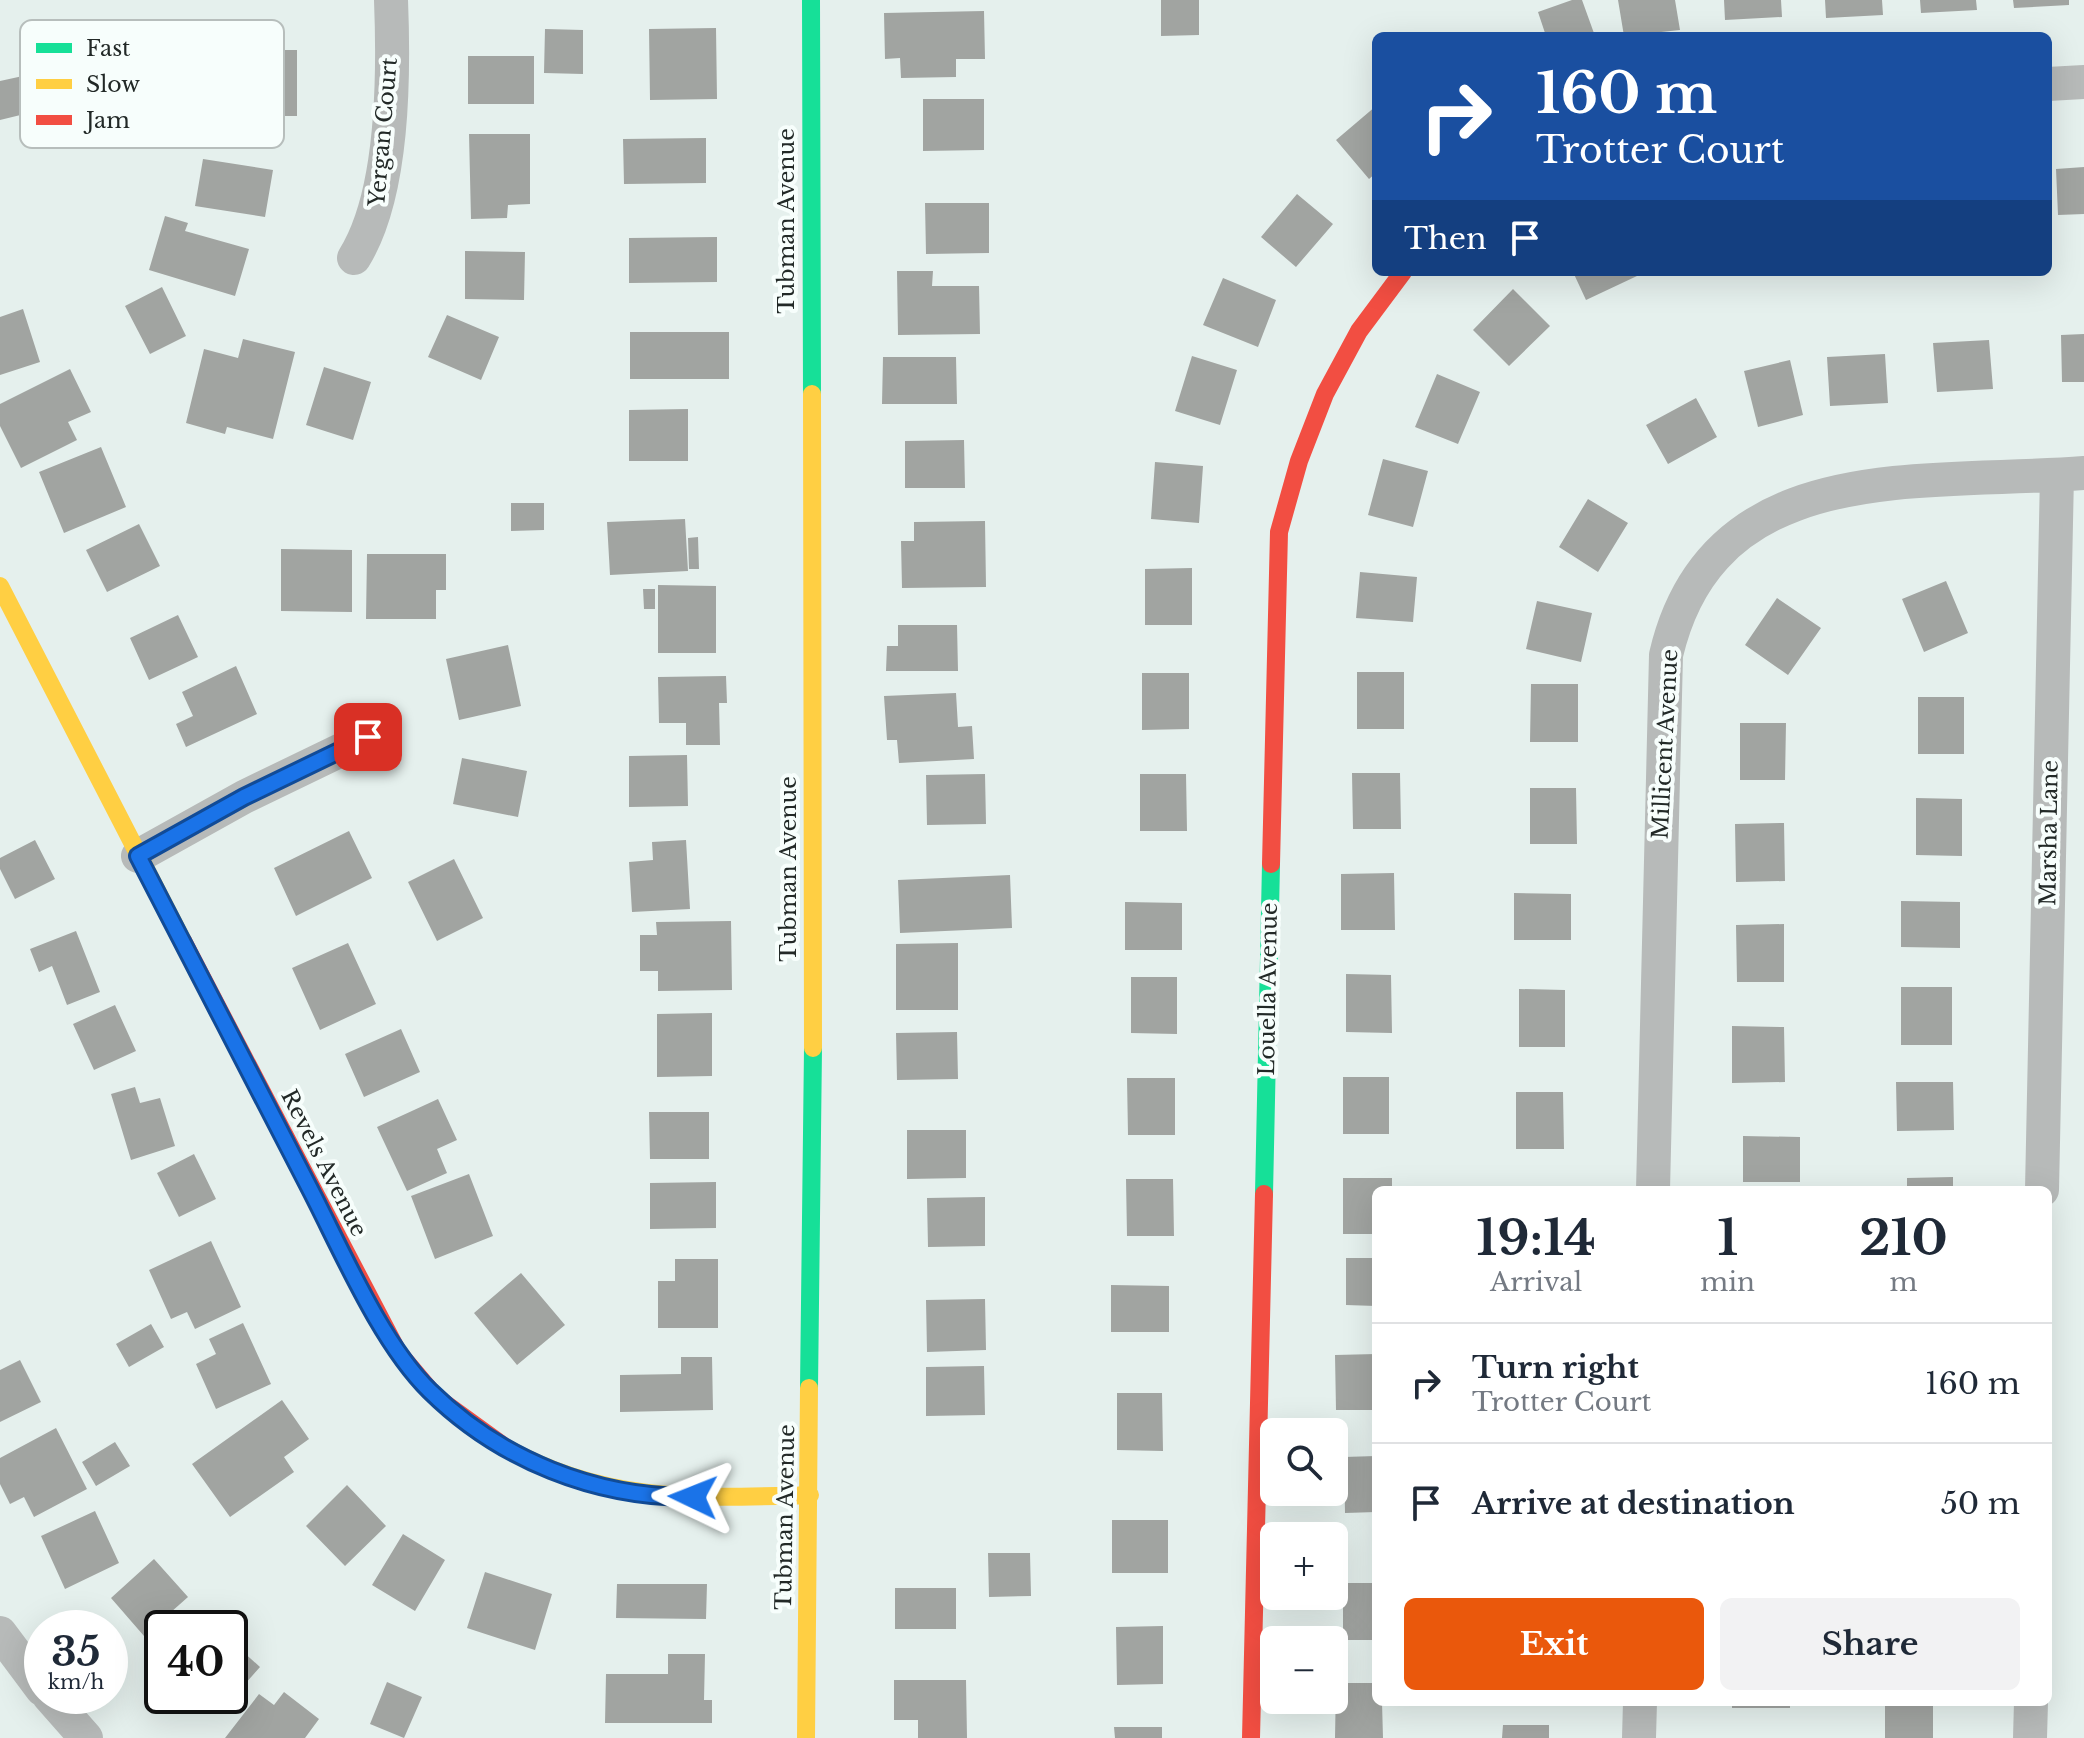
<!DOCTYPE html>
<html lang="en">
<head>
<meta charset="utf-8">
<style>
  :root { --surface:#fff; --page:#f2f2f3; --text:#1f2937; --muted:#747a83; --line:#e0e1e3; --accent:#ea580c }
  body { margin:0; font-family:"Libre Baskerville",serif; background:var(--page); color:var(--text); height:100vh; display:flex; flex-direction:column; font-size:30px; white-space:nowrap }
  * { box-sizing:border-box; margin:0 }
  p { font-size:26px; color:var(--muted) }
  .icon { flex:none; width:44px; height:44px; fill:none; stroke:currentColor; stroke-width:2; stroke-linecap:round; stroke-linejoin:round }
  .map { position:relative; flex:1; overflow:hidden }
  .drawer { position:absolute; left:1372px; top:1186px; width:680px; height:520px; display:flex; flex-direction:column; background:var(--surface); border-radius:12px; box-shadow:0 8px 32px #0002 }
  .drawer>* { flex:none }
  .banner { position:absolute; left:1372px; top:32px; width:680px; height:244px; border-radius:12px; box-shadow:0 8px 32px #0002; background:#1a4fa0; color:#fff; overflow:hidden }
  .tools { position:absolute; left:1260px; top:1418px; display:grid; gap:16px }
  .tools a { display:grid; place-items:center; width:88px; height:88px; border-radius:12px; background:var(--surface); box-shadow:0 8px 32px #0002; font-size:40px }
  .speed { position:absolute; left:24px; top:1610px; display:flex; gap:16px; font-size:40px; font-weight:700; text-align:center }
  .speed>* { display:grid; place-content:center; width:104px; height:104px; border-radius:50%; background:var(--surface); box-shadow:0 8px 32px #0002; line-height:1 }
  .speed small { font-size:20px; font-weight:400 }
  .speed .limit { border:4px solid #111; border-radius:12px; background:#fff; color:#111 }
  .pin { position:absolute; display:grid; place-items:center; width:68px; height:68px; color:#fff; margin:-34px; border-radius:16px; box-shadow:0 4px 12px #0006 }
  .me { position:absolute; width:88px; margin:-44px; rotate:272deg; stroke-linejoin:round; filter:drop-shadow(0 0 6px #0008) }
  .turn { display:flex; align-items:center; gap:28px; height:168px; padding:0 32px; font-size:36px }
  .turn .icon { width:104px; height:104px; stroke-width:2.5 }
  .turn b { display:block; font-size:56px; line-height:68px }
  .then { display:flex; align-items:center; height:76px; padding:0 32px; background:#0003; gap:16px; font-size:30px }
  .eta { display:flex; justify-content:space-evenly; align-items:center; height:136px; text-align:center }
  .eta b { font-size:48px; font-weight:700; line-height:56px }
  .button { display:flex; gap:16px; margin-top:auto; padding:16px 32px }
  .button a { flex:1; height:92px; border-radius:12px; background:var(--accent); color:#fff; font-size:32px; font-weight:700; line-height:92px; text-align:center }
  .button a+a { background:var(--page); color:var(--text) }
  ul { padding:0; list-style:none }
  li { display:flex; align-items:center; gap:24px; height:120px; padding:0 32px; border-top:2px solid var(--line) }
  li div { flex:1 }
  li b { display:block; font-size:30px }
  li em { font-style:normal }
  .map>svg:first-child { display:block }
  .building { fill:#a1a4a1 }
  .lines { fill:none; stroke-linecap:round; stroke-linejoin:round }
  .street { stroke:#b7bab9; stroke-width:34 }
  .fast { stroke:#16e098; stroke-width:18 }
  .slow { stroke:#ffcf43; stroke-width:18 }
  .jam { stroke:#f24e42; stroke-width:18 }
  .route-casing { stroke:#114b97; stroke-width:20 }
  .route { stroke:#1a73e8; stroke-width:14 }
  .labels { text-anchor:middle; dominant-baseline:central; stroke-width:8; stroke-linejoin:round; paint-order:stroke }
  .street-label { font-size:22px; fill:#222927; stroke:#f7fefc }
  .key { fill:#f7fefc; stroke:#b7bebc; stroke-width:2 }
  .key-label { font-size:22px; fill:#222927 }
</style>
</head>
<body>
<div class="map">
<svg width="2084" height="1738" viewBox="0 0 2084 1738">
  <rect width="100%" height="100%" fill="#e5f0ed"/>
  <!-- building -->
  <path class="building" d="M 1161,0 L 1199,0 L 1199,35 L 1161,36 Z
    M 1572,0 L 1582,0 L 1595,36 L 1546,36 L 1538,12 Z
    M 1618,0 L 1675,0 L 1680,30 L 1624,36 Z
    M 1724,0 L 1781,0 L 1782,17 L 1725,20 Z
    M 1825,0 L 1882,0 L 1883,15 L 1826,18 Z
    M 1920,0 L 1976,0 L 1977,10 L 1921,13 Z
    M 2013,0 L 2069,0 L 2069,5 L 2014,8 Z
    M 984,11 L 985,59 L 956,59 L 956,77 L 901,78 L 900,58 L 885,59 L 884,13 Z
    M 716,28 L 717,99 L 650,100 L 649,29 Z
    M 545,29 L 583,30 L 583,74 L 544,73 Z
    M 234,50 L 297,50 L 297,116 L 234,116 Z
    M 468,56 L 534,56 L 534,104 L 468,104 Z
    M 32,74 L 41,110 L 0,120 L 0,81 Z
    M 923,99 L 984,99 L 984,150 L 923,151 Z
    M 1376,106 L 1376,173 L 1369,179 L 1336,140 Z
    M 469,134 L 530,134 L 530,204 L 508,205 L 507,218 L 471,219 Z
    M 706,138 L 706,183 L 624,184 L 623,139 Z
    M 203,159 L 273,170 L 265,217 L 195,206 Z
    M 2084,167 L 2084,214 L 2058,215 L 2056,169 Z
    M 1297,194 L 1333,224 L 1296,267 L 1261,237 Z
    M 925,203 L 989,203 L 989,253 L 926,254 Z
    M 165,216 L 188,223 L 185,231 L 249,249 L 235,296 L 149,270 Z
    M 717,237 L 717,282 L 629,283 L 629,238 Z
    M 465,251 L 525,252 L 524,300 L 465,299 Z
    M 897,271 L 933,271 L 932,286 L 979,286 L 980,334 L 898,335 Z
    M 1573,272 L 1635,272 L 1637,276 L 1586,300 Z
    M 1223,278 L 1276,300 L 1258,347 L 1203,325 Z
    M 162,287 L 186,336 L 150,354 L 125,306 Z
    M 1513,289 L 1550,326 L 1509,366 L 1473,330 Z
    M 23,309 L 40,362 L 0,375 L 0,317 Z
    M 447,315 L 499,337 L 481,380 L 428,357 Z
    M 630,332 L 729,332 L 729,379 L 630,379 Z
    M 2084,334 L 2084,382 L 2062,382 L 2061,335 Z
    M 243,339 L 295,352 L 273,439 L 227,427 L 225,434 L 186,423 L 204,349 L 238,358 Z
    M 1989,340 L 1993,389 L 1937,392 L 1933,343 Z
    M 1885,354 L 1888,403 L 1830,406 L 1827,357 Z
    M 1192,356 L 1237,370 L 1220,425 L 1175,411 Z
    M 883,357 L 956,357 L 957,404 L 882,404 Z
    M 1790,360 L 1803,415 L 1758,427 L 1744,371 Z
    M 324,367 L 371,382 L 353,440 L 306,425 Z
    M 70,369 L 91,412 L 68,422 L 77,440 L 21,468 L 0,426 L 0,404 Z
    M 1437,374 L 1480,392 L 1458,444 L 1415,427 Z
    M 1696,398 L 1717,437 L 1668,464 L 1646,425 Z
    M 688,409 L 688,461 L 629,461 L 629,410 Z
    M 964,440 L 965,488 L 905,488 L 905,441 Z
    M 101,447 L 126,507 L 64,533 L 39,472 Z
    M 1383,459 L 1428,471 L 1413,527 L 1368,515 Z
    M 1155,462 L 1203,466 L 1199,523 L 1151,519 Z
    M 1588,499 L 1628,523 L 1598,572 L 1559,547 Z
    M 511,503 L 544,503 L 544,530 L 511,531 Z
    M 685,519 L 688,571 L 610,575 L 607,522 Z
    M 985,521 L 986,587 L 902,588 L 901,541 L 914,541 L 914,522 Z
    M 139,524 L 160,566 L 107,592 L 86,550 Z
    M 698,537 L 699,569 L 689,569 L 688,538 Z
    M 281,549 L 352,550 L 352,612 L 281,611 Z
    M 367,554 L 446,554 L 446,590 L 436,590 L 436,619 L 366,619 Z
    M 1192,568 L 1192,625 L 1145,625 L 1145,569 Z
    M 1360,572 L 1417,577 L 1413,622 L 1356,618 Z
    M 1946,581 L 1968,633 L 1924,652 L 1902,599 Z
    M 658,585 L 716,586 L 716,653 L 658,653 Z
    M 643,589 L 655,589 L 655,609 L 644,609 Z
    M 1777,598 L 1821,628 L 1788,675 L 1745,645 Z
    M 1537,601 L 1592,613 L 1581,662 L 1526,649 Z
    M 178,615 L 198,657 L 149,680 L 130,638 Z
    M 898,625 L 957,625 L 958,671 L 886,671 L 887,646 L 898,646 Z
    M 508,645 L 521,706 L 459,720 L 446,659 Z
    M 236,666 L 257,714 L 186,747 L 176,724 L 193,716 L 182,692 Z
    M 1357,672 L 1404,672 L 1404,729 L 1357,729 Z
    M 1142,673 L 1189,673 L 1189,729 L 1142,730 Z
    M 726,676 L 727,703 L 719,703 L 720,745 L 686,745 L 686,723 L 659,723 L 658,677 Z
    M 1531,684 L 1578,684 L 1578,742 L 1530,742 Z
    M 956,693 L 958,727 L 972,726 L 974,759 L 899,763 L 897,740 L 887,740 L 884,696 Z
    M 1918,697 L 1964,697 L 1964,754 L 1918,754 Z
    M 1740,723 L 1786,723 L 1785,780 L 1740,780 Z
    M 687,755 L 688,806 L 629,807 L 629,756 Z
    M 462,758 L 527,771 L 518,817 L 453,804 Z
    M 1352,773 L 1400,773 L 1401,829 L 1353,829 Z
    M 985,774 L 986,824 L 927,825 L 926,775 Z
    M 1140,774 L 1186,774 L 1187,831 L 1140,831 Z
    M 1530,788 L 1576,788 L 1577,844 L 1530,844 Z
    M 1916,798 L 1962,799 L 1962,856 L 1916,855 Z
    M 1784,823 L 1785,881 L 1736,882 L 1735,824 Z
    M 349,831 L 372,878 L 296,916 L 274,868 Z
    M 35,840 L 55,879 L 15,899 L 0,869 L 0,858 Z
    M 686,840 L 690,909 L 632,912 L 629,862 L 653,860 L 652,842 Z
    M 454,859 L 483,918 L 437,941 L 408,882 Z
    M 1394,873 L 1395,930 L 1341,930 L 1341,874 Z
    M 1010,875 L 1012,928 L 900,933 L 898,880 Z
    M 1514,893 L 1571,894 L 1571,940 L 1514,940 Z
    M 1901,901 L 1960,902 L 1960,948 L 1901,947 Z
    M 1125,902 L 1182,903 L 1182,950 L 1125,950 Z
    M 731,921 L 732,990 L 658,991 L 658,971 L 640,971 L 640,935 L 657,935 L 656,922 Z
    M 1784,924 L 1784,982 L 1737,982 L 1736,925 Z
    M 76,931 L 100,992 L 67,1005 L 52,966 L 39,972 L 30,949 Z
    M 348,943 L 376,1004 L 320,1030 L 292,968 Z
    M 958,943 L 958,1010 L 896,1010 L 896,944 Z
    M 1346,974 L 1391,975 L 1392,1033 L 1346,1032 Z
    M 1131,977 L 1177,977 L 1177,1034 L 1131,1033 Z
    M 1901,987 L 1952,987 L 1952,1045 L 1901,1045 Z
    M 1519,989 L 1565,990 L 1565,1047 L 1519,1047 Z
    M 115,1005 L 136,1051 L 94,1070 L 73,1024 Z
    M 712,1013 L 712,1076 L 657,1077 L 657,1014 Z
    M 1732,1026 L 1784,1027 L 1785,1082 L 1732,1083 Z
    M 401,1029 L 420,1072 L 364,1097 L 345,1054 Z
    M 957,1032 L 958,1079 L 897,1080 L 896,1033 Z
    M 1343,1077 L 1389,1077 L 1389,1134 L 1343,1134 Z
    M 1127,1078 L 1175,1078 L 1175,1135 L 1128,1135 Z
    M 1896,1082 L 1953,1082 L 1954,1130 L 1897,1131 Z
    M 135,1087 L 140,1103 L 160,1098 L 175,1146 L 131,1160 L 111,1094 Z
    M 1516,1092 L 1563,1092 L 1564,1149 L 1516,1149 Z
    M 438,1099 L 457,1140 L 437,1149 L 447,1173 L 407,1191 L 377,1127 Z
    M 649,1112 L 709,1112 L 709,1159 L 650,1159 Z
    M 907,1130 L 966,1130 L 966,1178 L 907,1179 Z
    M 1743,1136 L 1800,1137 L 1800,1182 L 1743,1182 Z
    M 194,1154 L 216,1199 L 179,1217 L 157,1173 Z
    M 469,1174 L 493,1236 L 435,1259 L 411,1196 Z
    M 1953,1177 L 1953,1190 L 1907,1190 L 1907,1178 Z
    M 1343,1178 L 1392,1178 L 1392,1190 L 1376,1190 L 1376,1234 L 1343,1234 Z
    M 1126,1179 L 1173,1179 L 1174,1236 L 1127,1236 Z
    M 716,1182 L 716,1228 L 650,1229 L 650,1183 Z
    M 985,1197 L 985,1246 L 928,1247 L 927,1198 Z
    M 211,1241 L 241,1307 L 195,1329 L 187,1312 L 171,1319 L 149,1270 Z
    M 1346,1258 L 1376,1258 L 1376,1306 L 1346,1305 Z
    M 675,1259 L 718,1259 L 718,1328 L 658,1328 L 658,1281 L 675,1281 Z
    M 521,1273 L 565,1325 L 517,1365 L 474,1313 Z
    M 1111,1285 L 1169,1286 L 1169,1332 L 1111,1332 Z
    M 985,1299 L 986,1350 L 927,1352 L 926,1300 Z
    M 243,1323 L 271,1384 L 216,1409 L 196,1364 L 216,1354 L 209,1339 Z
    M 151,1324 L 164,1347 L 129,1367 L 116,1344 Z
    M 1376,1354 L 1376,1410 L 1336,1410 L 1335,1355 Z
    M 681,1357 L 712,1357 L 713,1410 L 620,1412 L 620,1375 L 681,1374 Z
    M 20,1360 L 41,1402 L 0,1422 L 0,1370 Z
    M 984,1366 L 985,1415 L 926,1416 L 926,1367 Z
    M 1117,1393 L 1162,1393 L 1163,1451 L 1117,1450 Z
    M 282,1400 L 309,1439 L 284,1457 L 294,1472 L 230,1517 L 192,1464 Z
    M 56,1428 L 87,1489 L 34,1517 L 24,1497 L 10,1504 L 0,1484 L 0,1458 Z
    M 115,1442 L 130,1466 L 96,1486 L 82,1462 Z
    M 1376,1456 L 1376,1512 L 1345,1513 L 1344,1457 Z
    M 347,1485 L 386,1526 L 345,1566 L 306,1526 Z
    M 95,1511 L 119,1563 L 65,1589 L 41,1536 Z
    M 1112,1520 L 1168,1520 L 1168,1573 L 1112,1573 Z
    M 403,1534 L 445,1560 L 415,1611 L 372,1585 Z
    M 988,1553 L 1030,1553 L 1031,1596 L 989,1597 Z
    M 154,1559 L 188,1597 L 144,1636 L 111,1598 Z
    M 485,1572 L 552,1594 L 535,1650 L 467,1628 Z
    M 1343,1583 L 1376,1583 L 1376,1640 L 1343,1640 Z
    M 617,1584 L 707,1584 L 706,1619 L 616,1618 Z
    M 895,1588 L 956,1588 L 956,1629 L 895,1629 Z
    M 1163,1626 L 1163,1684 L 1117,1685 L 1116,1627 Z
    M 230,1640 L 260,1667 L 221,1711 L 205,1696 L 230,1696 Z
    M 668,1654 L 705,1654 L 704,1700 L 712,1700 L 712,1723 L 605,1723 L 606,1674 L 668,1674 Z
    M 894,1680 L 966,1680 L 967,1738 L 918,1738 L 918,1720 L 894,1720 Z
    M 387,1682 L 422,1697 L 404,1738 L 370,1724 Z
    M 1336,1683 L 1376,1683 L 1376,1702 L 1382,1702 L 1383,1738 L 1335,1738 Z
    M 284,1692 L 319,1719 L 305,1738 L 225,1738 L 259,1694 L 274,1705 Z
    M 1732,1702 L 1790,1702 L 1790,1708 L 1732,1708 Z
    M 1885,1702 L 1933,1702 L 1933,1738 L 1885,1738 Z
    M 1503,1725 L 1549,1725 L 1549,1738 L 1502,1738 Z
    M 1114,1727 L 1162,1727 L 1162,1738 L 1115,1738 Z"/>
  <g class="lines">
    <!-- street -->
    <path class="street" d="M 2048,84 L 2084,82
      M 354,258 C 394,194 394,75 391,0
      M 138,856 L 244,797 L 368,737
      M 1653,1190 L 1666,655 C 1713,453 1924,486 2084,473
      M 2042,1190 L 2057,475
      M 0,1633 L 42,1689
      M 49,1696 L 86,1738
      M 1639,1738 L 1640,1702
      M 2030,1738 L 2031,1702"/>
    <!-- fast -->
    <path class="fast" d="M 811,0 L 812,394
      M 1264,1194 L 1271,864
      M 809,1388 L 813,1048"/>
    <!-- slow -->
    <path class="slow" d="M 812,394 L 813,1048
      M 0,586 L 183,941
      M 505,1447 C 606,1504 698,1498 810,1495
      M 806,1738 L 809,1388"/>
    <!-- jam -->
    <path class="jam" d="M 1271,864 L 1279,532 L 1299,461 L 1325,394 L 1359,331 L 1403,272
      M 183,941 L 398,1352 L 436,1397 L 505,1447
      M 1251,1738 L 1264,1194"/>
  </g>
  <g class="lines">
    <!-- route casing -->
    <g class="route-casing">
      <path id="route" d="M 368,737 L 244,797 L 138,856 C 195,967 253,1078 310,1189 C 342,1251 381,1343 430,1391 C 500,1460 596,1498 693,1497"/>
    </g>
    <!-- route -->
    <use href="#route" class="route"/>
  </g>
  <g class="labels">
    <!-- street labels -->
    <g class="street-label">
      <text transform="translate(383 132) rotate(-85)">Yergan Court</text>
      <text transform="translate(786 221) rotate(-90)">Tubman Avenue</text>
      <text transform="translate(1665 744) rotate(-87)">Millicent Avenue</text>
      <text transform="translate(2049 833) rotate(-89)">Marsha Lane</text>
      <text transform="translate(788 869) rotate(-90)">Tubman Avenue</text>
      <text transform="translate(1268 989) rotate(-89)">Louella Avenue</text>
      <text transform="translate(324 1163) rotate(63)">Revels Avenue</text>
      <text transform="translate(785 1517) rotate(-89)">Tubman Avenue</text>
    </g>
  </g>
  <!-- legend -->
  <rect x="20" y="20" width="264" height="128" rx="12" class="key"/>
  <rect x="36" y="43" width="36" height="10" fill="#16e098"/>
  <rect x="36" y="79" width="36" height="10" fill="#ffcf43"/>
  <rect x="36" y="115" width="36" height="10" fill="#f24e42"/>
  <g class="key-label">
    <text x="86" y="56">Fast</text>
    <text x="86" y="92">Slow</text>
    <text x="86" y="128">Jam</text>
  </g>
</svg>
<div class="tools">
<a><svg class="icon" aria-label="search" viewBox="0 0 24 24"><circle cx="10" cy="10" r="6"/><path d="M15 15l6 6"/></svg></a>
<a>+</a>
<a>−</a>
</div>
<div class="speed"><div>35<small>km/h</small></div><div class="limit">40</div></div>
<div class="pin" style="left:368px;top:737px;background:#d93025"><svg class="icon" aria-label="arrive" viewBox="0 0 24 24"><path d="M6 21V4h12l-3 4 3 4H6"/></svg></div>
<svg class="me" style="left:693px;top:1497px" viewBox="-20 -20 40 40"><path d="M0-17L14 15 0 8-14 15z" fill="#1a73e8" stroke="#fff" stroke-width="4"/></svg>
<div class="banner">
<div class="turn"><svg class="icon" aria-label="right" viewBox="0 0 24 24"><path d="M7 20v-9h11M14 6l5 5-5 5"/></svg><div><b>160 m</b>Trotter Court</div></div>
<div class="then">Then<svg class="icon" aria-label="arrive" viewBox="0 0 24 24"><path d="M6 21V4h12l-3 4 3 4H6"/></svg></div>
</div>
<section class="drawer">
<div class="eta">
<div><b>19:14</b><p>Arrival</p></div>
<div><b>1</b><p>min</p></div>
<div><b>210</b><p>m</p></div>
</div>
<ul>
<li><svg class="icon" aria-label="right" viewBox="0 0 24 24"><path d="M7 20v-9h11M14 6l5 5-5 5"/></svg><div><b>Turn right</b><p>Trotter Court</p></div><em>160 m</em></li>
<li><svg class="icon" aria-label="arrive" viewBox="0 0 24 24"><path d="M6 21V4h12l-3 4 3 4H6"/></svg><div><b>Arrive at destination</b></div><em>50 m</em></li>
</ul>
<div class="button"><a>Exit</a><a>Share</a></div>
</section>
</div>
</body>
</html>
